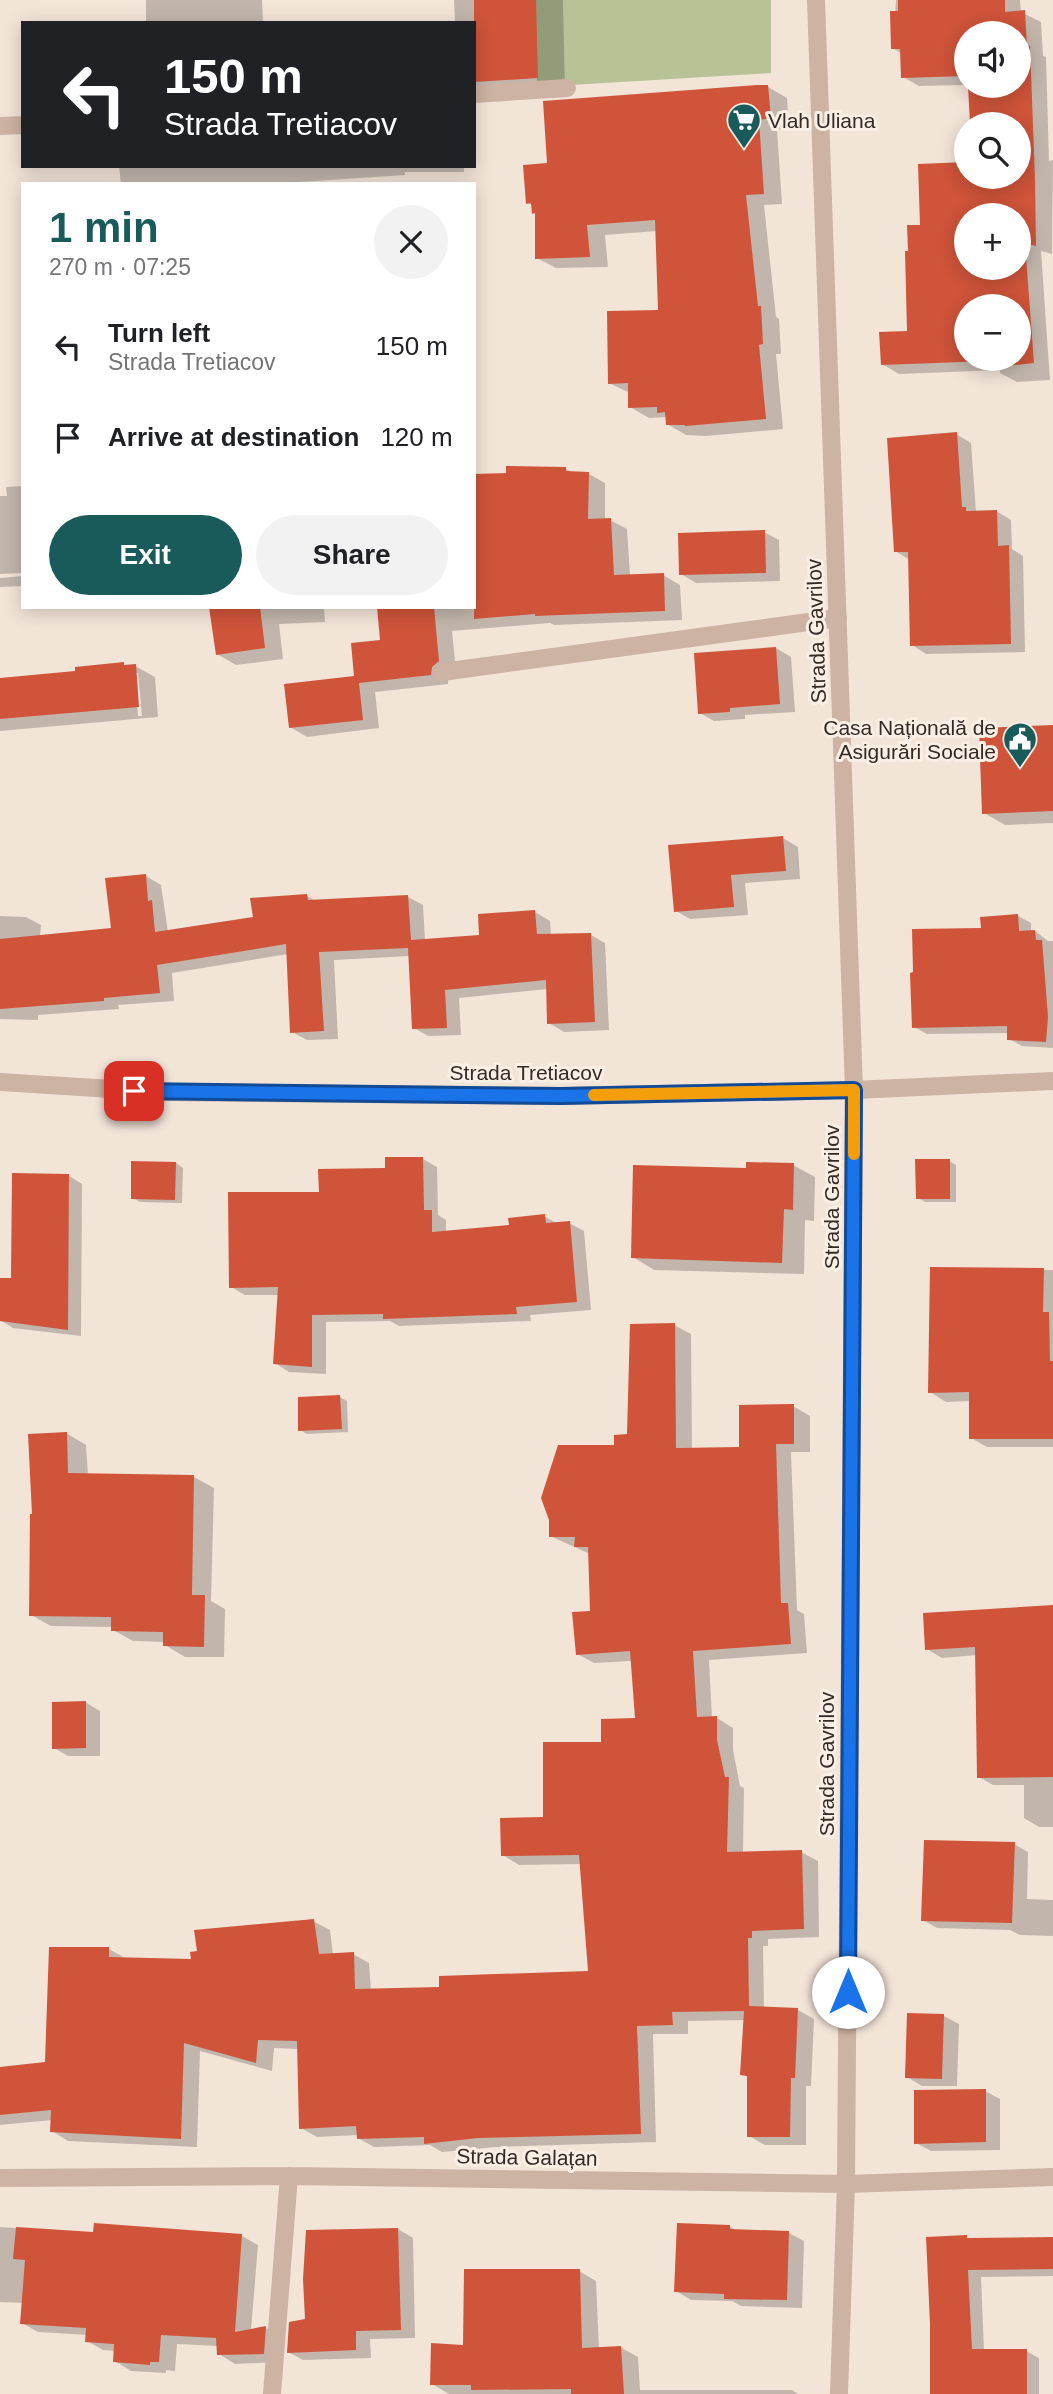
<!DOCTYPE html>
<html lang="en">
<head>
<meta charset="utf-8">
<style>
  :root { --surface:#fff; --page:#f2f2f2; --text:#202124; --muted:#757577; --accent:#185b5a }
  body { margin:0; font-family:Arial,sans-serif; background:var(--page); color:var(--text); height:100vh; display:flex; flex-direction:column; font-size:26px; white-space:nowrap }
  * { box-sizing:border-box; margin:0 }
  p { font-size:23px; color:var(--muted) }
  .icon { flex:none; width:38px; height:38px; fill:none; stroke:currentColor; stroke-width:2; stroke-linecap:round; stroke-linejoin:round }
  .map { position:relative; flex:1; overflow:hidden }
  .sheet { position:absolute; left:21px; top:182px; width:455px; height:427px; display:flex; flex-direction:column; background:var(--surface); border-radius:0px; box-shadow:0 4px 18px #0003 }
  .sheet>* { flex:none }
  .guide { position:absolute; left:21px; top:21px; width:455px; height:147px; border-radius:0px; box-shadow:0 4px 18px #0003; background:#202124; color:#fff; overflow:hidden }
  .controls { position:absolute; left:954px; top:21px; display:grid; gap:14px }
  .controls a { display:grid; place-items:center; width:77px; height:77px; border-radius:50%; background:var(--surface); box-shadow:0 4px 18px #0003; font-size:35px }
  .pin { position:absolute; display:grid; place-items:center; width:60px; height:60px; color:#fff; margin:-30px; border-radius:14px; box-shadow:0 4px 10px #0006 }
  .me { position:absolute; width:77px; margin:-38px; rotate:0deg; stroke-linejoin:round; filter:drop-shadow(0 0 5px #0008) }
  .turn { display:flex; align-items:center; gap:24px; height:147px; padding:0 28px; font-size:32px }
  .turn .icon { width:91px; height:91px; stroke-width:2.5 }
  .turn b { display:block; font-size:49px; line-height:60px }
  .round { display:grid; place-items:center; flex:none; width:74px; height:74px; border-radius:37px; background:var(--page) }
  .headline { display:flex; align-items:center; justify-content:space-between; height:119px; padding:0 28px }
  h1 { font-size:42px; font-weight:700; line-height:52px; color:var(--accent) }
  .primary-button { display:flex; gap:14px; margin-top:auto; padding:14px 28px }
  .primary-button a { flex:1; height:80px; border-radius:42px; background:var(--accent); color:#fff; font-size:28px; font-weight:700; line-height:80px; text-align:center }
  .primary-button a+a { background:var(--page); color:var(--text) }
  ul { padding:0; list-style:none }
  li { display:flex; align-items:center; gap:21px; height:91px; padding:0 28px }
  li div { flex:1 }
  li b { display:block; font-size:26px }
  li em { font-style:normal }
  .map>svg:first-child { display:block }
  .green { fill:#b7c397 }
  .shadow { fill:#0003; fill-rule:evenodd }
  .building { fill:#cf543a; fill-rule:evenodd }
  .lines { fill:none; stroke-linecap:round; stroke-linejoin:round }
  .service { stroke:#ccb3a3; stroke-width:18 }
  .minor { stroke:#ccb3a3; stroke-width:18 }
  .tertiary { stroke:#ccb3a3; stroke-width:18 }
  .route-casing { stroke:#114b97; stroke-width:18 }
  .route { stroke:#1a73e8; stroke-width:12 }
  .slow { stroke:#f59e0b; stroke-width:12 }
  .labels { text-anchor:middle; dominant-baseline:central; stroke-width:6; stroke-linejoin:round; paint-order:stroke }
  .poi-label { font-size:21px; fill:#362a26; stroke:#faefe5; text-anchor:start }
  .street-label { font-size:21px; fill:#362a26; stroke:#faefe5 }
</style>
</head>
<body>
<div class="map">
<svg width="1053" height="2394" viewBox="0 0 1053 2394">
  <rect width="100%" height="100%" fill="#f3e4d8"/>
  <!-- green -->
  <path class="green" d="M 535,0 L 771,0 L 771,73 L 537,87 Z"/>
  <!-- shadow -->
  <path class="shadow" d="M 146,0 L 262,0 L 263,23 L 146,23 Z
    M 454,0 L 563,0 L 565,93 L 474,93 L 474,23 L 455,23 Z
    M 896,0 L 1020,0 L 1021,12 L 1041,22 L 1043,56 L 1046,57 L 1049,161 L 1053,160 L 1052,254 L 1041,251 L 1050,380 L 1017,382 L 1000,373 L 1000,370 L 899,374 L 882,364 L 909,332 L 922,226 L 966,164 L 966,177 L 1018,177 L 1018,124 L 972,124 L 970,86 L 1018,86 L 1018,33 L 966,33 L 966,85 L 919,86 L 903,77 L 902,54 L 893,48 ZM 966,215 L 1018,215 L 1018,268 L 966,268 ZM 966,306 L 1018,306 L 1018,359 L 966,359 Z
    M 768,87 L 787,98 L 789,128 L 777,130 L 782,204 L 764,205 L 776,317 L 779,319 L 781,354 L 776,354 L 783,429 L 706,436 L 686,435 L 667,424 L 667,417 L 649,418 L 630,407 L 630,393 L 609,383 L 660,311 L 657,231 L 605,235 L 608,267 L 556,268 L 537,258 L 536,214 L 534,213 L 533,206 L 528,203 L 549,165 Z
    M 119,166 L 464,166 L 464,172 L 405,172 L 405,175 L 270,184 L 121,184 Z
    M 956,434 L 971,443 L 976,512 L 996,511 L 1011,520 L 1012,549 L 1023,556 L 1025,652 L 926,654 L 912,645 L 910,560 L 895,551 Z
    M 566,469 L 574,473 L 589,474 L 605,483 L 605,520 L 610,520 L 627,529 L 630,576 L 663,575 L 680,585 L 682,620 L 554,625 L 550,623 L 452,631 L 456,671 L 448,677 L 448,684 L 375,692 L 379,728 L 307,737 L 290,727 L 356,678 L 382,642 L 379,607 L 474,607 Z
    M 23,486 L 23,573 L 0,574 L 0,496 L 7,496 L 6,487 Z
    M 764,532 L 779,540 L 780,581 L 696,583 L 681,574 Z
    M 23,576 L 23,586 L 0,587 L 0,578 Z
    M 211,607 L 324,607 L 325,622 L 279,624 L 283,659 L 236,665 L 217,654 Z
    M 776,648 L 791,657 L 795,712 L 745,715 L 745,719 L 714,721 L 700,713 Z
    M 123,664 L 128,667 L 135,666 L 155,677 L 158,717 L 0,731 L 0,680 L 77,672 ZM 135,673 L 138,673 L 142,716 L 138,716 Z
    M 1053,726 L 1053,823 L 1005,825 L 984,813 Z
    M 783,838 L 798,847 L 800,879 L 745,883 L 748,915 L 690,919 L 676,911 Z
    M 146,876 L 161,885 L 168,932 L 255,919 L 307,896 L 316,901 L 408,897 L 423,905 L 425,940 L 481,936 L 535,912 L 550,921 L 551,936 L 591,935 L 605,943 L 609,1030 L 564,1032 L 549,1023 L 548,989 L 459,998 L 461,1035 L 428,1036 L 414,1028 L 410,956 L 334,960 L 338,1039 L 307,1040 L 292,1032 L 288,954 L 172,973 L 174,1001 L 118,1005 L 119,1009 L 38,1015 L 38,1020 L 0,1019 L 0,916 L 26,917 L 41,925 L 40,937 L 113,930 Z
    M 1018,916 L 1031,923 L 1031,932 L 1035,931 L 1048,941 L 1053,941 L 1053,1048 L 1022,1046 L 1009,1039 L 1009,1033 L 927,1034 L 914,1027 L 983,930 Z
    M 423,1159 L 437,1167 L 438,1215 L 446,1220 L 446,1233 L 511,1227 L 544,1216 L 558,1224 L 569,1223 L 584,1231 L 591,1310 L 530,1315 L 531,1321 L 399,1326 L 390,1321 L 326,1322 L 326,1374 L 289,1372 L 275,1363 L 279,1295 L 245,1295 L 231,1287 L 320,1193 Z
    M 949,1161 L 956,1165 L 956,1202 L 925,1202 L 918,1198 Z
    M 133,1162 L 176,1163 L 183,1168 L 182,1203 L 140,1202 L 133,1198 Z
    M 793,1165 L 815,1177 L 814,1221 L 805,1220 L 804,1274 L 654,1270 L 633,1257 L 748,1170 Z
    M 68,1175 L 82,1184 L 81,1336 L 13,1328 L 0,1320 L 0,1280 L 13,1280 Z
    M 931,1269 L 1053,1270 L 1053,1447 L 987,1447 L 971,1438 L 970,1401 L 946,1402 L 930,1392 Z
    M 674,1325 L 691,1334 L 692,1449 L 741,1448 L 793,1406 L 810,1416 L 810,1452 L 791,1452 L 797,1610 L 804,1614 L 807,1653 L 709,1660 L 712,1718 L 717,1718 L 733,1728 L 733,1750 L 740,1786 L 744,1788 L 743,1853 L 801,1852 L 818,1861 L 819,1937 L 768,1939 L 768,1946 L 763,1946 L 764,2008 L 798,2010 L 814,2019 L 811,2086 L 806,2086 L 806,2145 L 765,2145 L 749,2136 L 749,2078 L 742,2074 L 745,2020 L 688,2021 L 688,2034 L 653,2034 L 656,2142 L 495,2147 L 442,2152 L 430,2145 L 374,2147 L 358,2138 L 358,2135 L 317,2137 L 301,2128 L 299,2049 L 274,2048 L 272,2071 L 200,2051 L 197,2147 L 68,2141 L 52,2131 L 52,2120 L 0,2125 L 0,2069 L 46,2064 L 109,1949 L 125,1958 L 193,1961 L 313,1921 L 330,1930 L 333,1955 L 353,1954 L 369,1963 L 371,1991 L 441,1989 L 590,1973 L 581,1864 L 519,1865 L 503,1855 L 545,1818 L 603,1744 L 636,1720 L 632,1661 L 594,1663 L 577,1654 L 591,1613 L 590,1554 L 550,1536 L 616,1447 L 629,1436 Z
    M 340,1397 L 347,1401 L 348,1432 L 307,1434 L 300,1430 Z
    M 66,1433 L 86,1445 L 88,1475 L 194,1477 L 214,1488 L 211,1601 L 225,1609 L 224,1657 L 185,1657 L 165,1645 L 165,1642 L 133,1641 L 113,1630 L 113,1627 L 51,1626 L 31,1615 Z
    M 1053,1607 L 1053,1827 L 1039,1827 L 1024,1818 L 1024,1785 L 993,1785 L 979,1777 L 977,1655 L 942,1658 L 927,1649 Z
    M 85,1702 L 100,1711 L 100,1756 L 68,1756 L 54,1748 Z
    M 1014,1844 L 1028,1852 L 1027,1899 L 1053,1900 L 1053,1936 L 1020,1935 L 1010,1930 L 937,1928 L 923,1920 Z
    M 944,2016 L 959,2024 L 957,2086 L 922,2086 L 907,2077 Z
    M 985,2091 L 1000,2099 L 1000,2150 L 931,2151 L 916,2143 Z
    M 95,2225 L 242,2236 L 258,2245 L 251,2330 L 266,2328 L 282,2337 L 280,2362 L 235,2364 L 219,2354 L 218,2346 L 177,2344 L 175,2371 L 166,2370 L 166,2373 L 131,2371 L 115,2361 L 116,2351 L 103,2350 L 87,2341 L 88,2335 L 38,2332 L 22,2323 L 24,2303 L 0,2302 L 0,2227 L 95,2234 Z
    M 729,2226 L 737,2231 L 789,2233 L 804,2241 L 802,2308 L 741,2306 L 732,2301 L 691,2300 L 676,2291 Z
    M 398,2229 L 413,2238 L 415,2338 L 370,2339 L 371,2358 L 303,2360 L 288,2352 L 306,2321 Z
    M 966,2237 L 970,2240 L 1053,2238 L 1053,2276 L 981,2277 L 984,2351 L 1026,2351 L 1039,2358 L 1039,2394 L 932,2394 Z
    M 579,2271 L 596,2281 L 599,2349 L 620,2347 L 638,2357 L 640,2390 L 792,2390 L 798,2394 L 449,2394 L 432,2384 L 465,2347 Z"/>
  <!-- building -->
  <path class="building" d="M 474,0 L 536,0 L 538,78 L 474,82 Z
    M 898,0 L 1005,0 L 1005,12 L 1025,10 L 1027,46 L 1030,46 L 1035,179 L 1036,246 L 1025,243 L 1034,363 L 998,367 L 998,365 L 990,365 L 989,361 L 881,365 L 879,332 L 907,331 L 905,251 L 908,251 L 907,225 L 920,225 L 918,164 L 966,162 L 966,177 L 1018,177 L 1018,124 L 970,124 L 968,86 L 1018,86 L 1018,33 L 966,33 L 966,76 L 901,78 L 900,49 L 891,49 L 890,11 L 898,11 ZM 966,215 L 1018,215 L 1018,268 L 966,268 ZM 966,306 L 1018,306 L 1018,359 L 966,359 Z
    M 757,85 L 768,85 L 771,118 L 759,120 L 764,194 L 746,195 L 758,306 L 761,306 L 763,344 L 759,345 L 766,419 L 685,426 L 685,425 L 666,425 L 665,412 L 657,413 L 657,407 L 628,408 L 628,383 L 608,384 L 607,311 L 658,310 L 655,220 L 587,225 L 590,257 L 535,259 L 535,213 L 532,214 L 531,203 L 526,204 L 523,165 L 547,163 L 543,101 Z
    M 957,432 L 962,507 L 966,507 L 966,511 L 997,510 L 998,546 L 1009,545 L 1011,644 L 910,646 L 908,552 L 894,552 L 887,438 Z
    M 506,466 L 566,467 L 566,471 L 589,472 L 588,519 L 611,518 L 614,575 L 664,573 L 665,611 L 535,616 L 535,614 L 474,619 L 474,474 L 506,473 Z
    M 765,530 L 766,573 L 679,575 L 678,533 Z
    M 209,607 L 260,607 L 265,648 L 216,655 Z
    M 377,607 L 434,607 L 439,661 L 432,667 L 431,675 L 359,683 L 363,720 L 289,728 L 284,684 L 354,676 L 351,643 L 380,640 Z
    M 776,647 L 780,704 L 730,708 L 730,712 L 698,714 L 694,653 Z
    M 124,662 L 124,665 L 136,664 L 139,707 L 0,719 L 0,678 L 75,671 L 75,667 Z
    M 1053,725 L 1053,811 L 982,814 L 979,728 Z
    M 783,836 L 786,871 L 731,875 L 734,907 L 674,912 L 668,845 Z
    M 146,874 L 148,901 L 152,900 L 155,932 L 253,917 L 250,898 L 307,894 L 308,900 L 408,895 L 411,940 L 479,935 L 478,914 L 535,910 L 537,934 L 591,933 L 595,1022 L 547,1024 L 546,980 L 445,990 L 447,1028 L 412,1029 L 408,948 L 319,952 L 324,1031 L 290,1033 L 286,944 L 157,965 L 160,993 L 104,998 L 104,1001 L 0,1009 L 0,939 L 111,928 L 105,878 Z
    M 1018,914 L 1019,931 L 1035,930 L 1036,940 L 1042,940 L 1048,1017 L 1046,1042 L 1007,1040 L 1007,1026 L 912,1028 L 910,973 L 913,972 L 912,929 L 981,928 L 980,917 Z
    M 385,1157 L 423,1157 L 424,1210 L 432,1210 L 432,1232 L 509,1225 L 508,1218 L 545,1214 L 546,1223 L 570,1221 L 577,1302 L 516,1307 L 517,1314 L 383,1319 L 383,1314 L 312,1315 L 312,1367 L 273,1364 L 278,1287 L 229,1288 L 228,1192 L 319,1192 L 318,1169 L 385,1168 Z
    M 915,1159 L 950,1159 L 950,1199 L 916,1199 Z
    M 131,1161 L 176,1162 L 175,1200 L 131,1199 Z
    M 746,1162 L 794,1163 L 793,1210 L 784,1209 L 782,1263 L 631,1258 L 633,1165 L 746,1168 Z
    M 12,1173 L 69,1174 L 68,1330 L 0,1321 L 0,1278 L 11,1278 Z
    M 930,1267 L 1044,1268 L 1043,1312 L 1049,1312 L 1050,1361 L 1053,1361 L 1053,1439 L 969,1439 L 969,1392 L 928,1393 Z
    M 675,1323 L 676,1448 L 739,1447 L 739,1405 L 794,1404 L 794,1444 L 776,1444 L 781,1603 L 788,1603 L 791,1644 L 693,1651 L 697,1717 L 717,1716 L 717,1740 L 725,1777 L 729,1777 L 727,1852 L 802,1850 L 804,1929 L 752,1931 L 752,1938 L 748,1938 L 749,2006 L 798,2008 L 795,2078 L 791,2078 L 790,2137 L 747,2137 L 747,2076 L 740,2075 L 744,2011 L 672,2012 L 673,2025 L 637,2026 L 641,2134 L 478,2138 L 424,2144 L 424,2137 L 357,2139 L 356,2126 L 299,2129 L 297,2041 L 258,2040 L 256,2063 L 184,2043 L 181,2139 L 50,2132 L 51,2110 L 0,2115 L 0,2067 L 45,2062 L 49,1947 L 109,1947 L 109,1957 L 191,1959 L 190,1952 L 197,1951 L 194,1930 L 314,1919 L 319,1954 L 354,1952 L 355,1989 L 439,1987 L 439,1976 L 588,1971 L 579,1855 L 501,1856 L 500,1818 L 543,1817 L 543,1742 L 601,1742 L 601,1719 L 635,1718 L 630,1651 L 576,1655 L 572,1612 L 590,1611 L 588,1547 L 574,1547 L 575,1537 L 549,1537 L 549,1520 L 541,1498 L 558,1445 L 614,1445 L 614,1435 L 627,1434 L 630,1324 Z
    M 340,1395 L 342,1429 L 298,1431 L 298,1397 Z
    M 67,1432 L 68,1473 L 194,1475 L 192,1595 L 205,1595 L 204,1647 L 163,1646 L 163,1632 L 111,1631 L 111,1617 L 29,1616 L 30,1514 L 32,1514 L 28,1434 Z
    M 1053,1605 L 1053,1777 L 977,1778 L 975,1647 L 925,1650 L 923,1613 Z
    M 86,1701 L 86,1748 L 52,1749 L 52,1702 Z
    M 924,1840 L 1015,1842 L 1012,1923 L 921,1921 Z
    M 907,2013 L 944,2014 L 942,2079 L 905,2078 Z
    M 986,2089 L 986,2142 L 914,2144 L 914,2090 Z
    M 94,2223 L 242,2234 L 235,2332 L 266,2326 L 264,2354 L 217,2355 L 216,2338 L 161,2335 L 159,2362 L 150,2362 L 150,2365 L 113,2362 L 114,2344 L 85,2342 L 86,2328 L 20,2324 L 25,2260 L 13,2259 L 16,2227 L 93,2232 Z
    M 677,2223 L 730,2225 L 730,2229 L 789,2231 L 787,2300 L 724,2299 L 724,2294 L 674,2292 Z
    M 398,2228 L 401,2330 L 356,2331 L 356,2350 L 287,2353 L 289,2322 L 305,2319 L 303,2279 L 306,2230 Z
    M 967,2235 L 967,2238 L 1053,2237 L 1053,2269 L 968,2270 L 972,2349 L 1027,2349 L 1027,2394 L 930,2394 L 930,2324 L 926,2237 Z
    M 464,2269 L 580,2269 L 582,2348 L 621,2346 L 624,2394 L 571,2394 L 571,2389 L 471,2390 L 471,2385 L 430,2385 L 431,2343 L 463,2345 Z"/>
  <g class="lines">
    <!-- service -->
    <path class="service" d="M 474,94 L 567,88
      M 0,126 L 23,125
      M 442,672 L 838,618"/>
    <!-- minor -->
    <path class="minor" d="M 816,0 L 854,1090 L 846,2184 L 839,2394
      M 0,2178 L 289,2176 L 846,2184 L 1053,2177
      M 272,2394 L 289,2176"/>
    <!-- tertiary -->
    <path class="tertiary" d="M 0,1082 L 160,1092 L 560,1096 L 854,1090 L 1053,1081"/>
  </g>
  <g class="lines">
    <!-- route casing -->
    <g class="route-casing">
      <path id="route" d="M 134,1091 L 561,1096 L 854,1090 L 848,1992"/>
    </g>
    <!-- route -->
    <use href="#route" class="route"/>
    <!-- slow -->
    <path class="slow" d="M 594,1095 L 854,1090 L 854,1154"/>
  </g>
  <!-- icons -->
  <defs>
    <g id="supermarket-pin" transform="scale(1.75)"><path d="M0 17L-7.5 6A9.5 9.5 0 1 1 7.5 6Z" fill="#185b5a" stroke="#faefe5"/><path d="M-6-5.5h2.5l.6 2H6L4.5 2H-2.5L-4.4-4H-6ZM-1.5 3.2a1.3 1.3 0 1 0 .1 0ZM3 3.2a1.3 1.3 0 1 0 .1 0Z" fill="#fff"/></g>
    <g id="civic-pin" transform="scale(1.75)"><path d="M0 17L-7.5 6A9.5 9.5 0 1 1 7.5 6Z" fill="#185b5a" stroke="#faefe5"/><path d="M-.6-6.5H3V-4.5H.6V-3L4-1V1h2V6H-6V1h2V-1L-.6-3ZM-1.2 2.5V6h2.4V2.5Z" fill="#fff"/></g>
  </defs>
  <g fill-rule="evenodd">
    <use href="#supermarket-pin" x="744" y="120"/>
    <use href="#civic-pin" x="1020" y="739"/>
  </g>
  <g class="labels">
    <!-- poi labels -->
    <g class="poi-label">
      <text x="768" y="120">Vlah Uliana</text>
      <text x="996" y="727" text-anchor="end">Casa Națională de<tspan x="996" dy="24">Asigurări Sociale</tspan></text>
    </g>
    <!-- street labels -->
    <g class="street-label">
      <text transform="translate(816 631) rotate(-92)">Strada Gavrilov</text>
      <text x="526" y="1072">Strada Tretiacov</text>
      <text transform="translate(831 1197) rotate(-90)">Strada Gavrilov</text>
      <text transform="translate(826 1764) rotate(-90)">Strada Gavrilov</text>
      <text transform="translate(527 2157) rotate(1)">Strada Galațan</text>
    </g>
  </g>
</svg>
<div class="controls">
<a><svg class="icon" aria-label="sound" viewBox="0 0 24 24"><path d="M4 9h4l5-4v14l-5-4H4zM17 9q2 3 0 6"/></svg></a>
<a><svg class="icon" aria-label="search" viewBox="0 0 24 24"><circle cx="10" cy="10" r="6"/><path d="M15 15l6 6"/></svg></a>
<a>+</a>
<a>−</a>
</div>
<div class="pin" style="left:134px;top:1091px;background:#d93025"><svg class="icon" aria-label="arrive" viewBox="0 0 24 24"><path d="M6 21V4h12l-3 4 3 4H6"/></svg></div>
<svg class="me" style="left:848px;top:1992px" viewBox="-20 -20 40 40"><circle r="19" fill="#fff"/><path d="M0-13L10 11 0 6-10 11z" fill="#1a73e8"/></svg>
<div class="guide">
<div class="turn"><svg class="icon" aria-label="left" viewBox="0 0 24 24"><path d="M17 20v-9H6M10 6l-5 5 5 5"/></svg><div><b>150 m</b>Strada Tretiacov</div></div>
</div>
<section class="sheet">
<div class="headline"><div><h1>1 min</h1><p>270 m · 07:25</p></div><a class="round"><svg class="icon" aria-label="close" viewBox="0 0 24 24"><path d="M6 6l12 12M18 6L6 18"/></svg></a></div>
<ul>
<li><svg class="icon" aria-label="left" viewBox="0 0 24 24"><path d="M17 20v-9H6M10 6l-5 5 5 5"/></svg><div><b>Turn left</b><p>Strada Tretiacov</p></div><em>150 m</em></li>
<li><svg class="icon" aria-label="arrive" viewBox="0 0 24 24"><path d="M6 21V4h12l-3 4 3 4H6"/></svg><div><b>Arrive at destination</b></div><em>120 m</em></li>
</ul>
<div class="primary-button"><a>Exit</a><a>Share</a></div>
</section>
</div>
</body>
</html>
